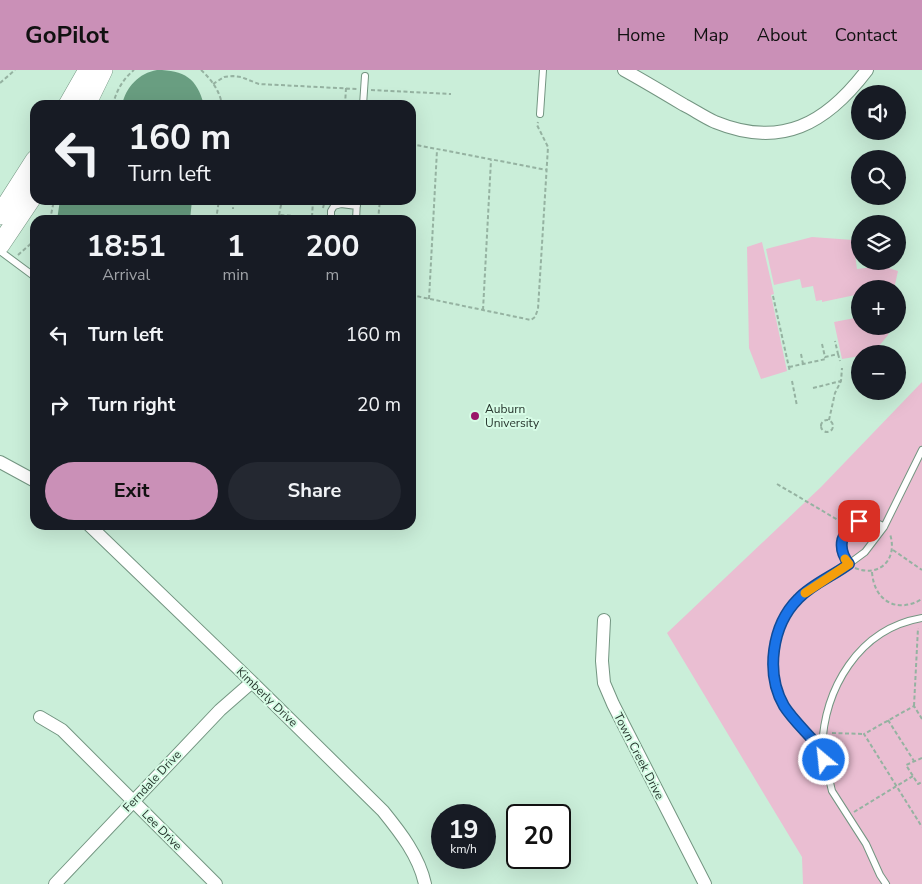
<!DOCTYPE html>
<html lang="en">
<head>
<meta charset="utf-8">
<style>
  :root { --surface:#171b24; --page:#242831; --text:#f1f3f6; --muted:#9ea1a6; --accent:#ca90b7 }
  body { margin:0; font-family:"Nunito Sans",sans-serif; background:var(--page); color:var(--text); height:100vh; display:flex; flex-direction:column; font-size:19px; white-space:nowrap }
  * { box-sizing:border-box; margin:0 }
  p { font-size:16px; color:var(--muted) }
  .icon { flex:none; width:28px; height:28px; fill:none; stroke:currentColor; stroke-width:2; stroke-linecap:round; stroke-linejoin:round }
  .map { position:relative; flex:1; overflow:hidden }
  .side { position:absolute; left:30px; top:145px; width:386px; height:315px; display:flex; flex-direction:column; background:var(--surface); border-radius:15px; box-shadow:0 5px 20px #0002 }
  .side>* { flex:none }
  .guide { position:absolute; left:30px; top:30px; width:386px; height:105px; border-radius:15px; box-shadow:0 5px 20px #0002; background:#171b24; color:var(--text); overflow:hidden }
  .fabs { position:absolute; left:851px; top:15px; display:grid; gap:10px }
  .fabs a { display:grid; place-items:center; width:55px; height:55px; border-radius:50%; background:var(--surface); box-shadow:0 5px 20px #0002; font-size:25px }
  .speed { position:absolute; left:431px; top:734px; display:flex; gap:10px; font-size:25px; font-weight:700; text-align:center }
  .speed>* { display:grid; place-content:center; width:65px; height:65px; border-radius:50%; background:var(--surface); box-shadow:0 5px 20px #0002; line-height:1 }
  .speed small { font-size:12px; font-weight:400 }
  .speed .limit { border:2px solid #111; border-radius:8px; background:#fff; color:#111 }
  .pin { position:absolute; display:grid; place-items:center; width:42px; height:42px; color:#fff; margin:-21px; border-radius:10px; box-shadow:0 2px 8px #0006 }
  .me { position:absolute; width:55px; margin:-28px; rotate:332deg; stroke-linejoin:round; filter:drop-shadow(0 0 4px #0008) }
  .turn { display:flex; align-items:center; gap:18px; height:105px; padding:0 15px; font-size:22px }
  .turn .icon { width:65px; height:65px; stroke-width:2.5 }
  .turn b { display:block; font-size:35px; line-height:42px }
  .eta { display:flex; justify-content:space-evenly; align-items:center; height:85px; text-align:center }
  .eta b { font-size:30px; font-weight:700; line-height:35px }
  .cta { display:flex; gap:10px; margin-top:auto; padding:10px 15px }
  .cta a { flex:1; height:58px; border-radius:30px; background:var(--accent); color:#111; font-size:20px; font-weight:700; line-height:58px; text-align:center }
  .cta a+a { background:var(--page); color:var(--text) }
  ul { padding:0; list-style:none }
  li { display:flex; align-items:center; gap:15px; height:70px; padding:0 15px }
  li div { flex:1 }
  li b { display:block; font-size:19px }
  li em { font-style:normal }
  header { display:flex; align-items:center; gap:30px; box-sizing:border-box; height:70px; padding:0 25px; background:var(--accent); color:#111 }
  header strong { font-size:24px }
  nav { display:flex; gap:28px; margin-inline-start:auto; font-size:18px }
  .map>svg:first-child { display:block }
  .green { fill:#eabed2 }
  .water { fill:#699e81 }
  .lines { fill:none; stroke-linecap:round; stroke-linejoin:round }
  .lane-casing { stroke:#739581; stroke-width:8 }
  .street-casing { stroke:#739581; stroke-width:14 }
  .primary-casing { stroke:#739581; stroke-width:20 }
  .path { stroke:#95b2a1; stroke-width:2; stroke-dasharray:4 2.5; stroke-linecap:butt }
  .lane { stroke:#fff; stroke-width:6 }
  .street { stroke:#fff; stroke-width:12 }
  .primary { stroke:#fff; stroke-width:19 }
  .route-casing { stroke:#114b97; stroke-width:12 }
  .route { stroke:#1a73e8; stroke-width:9 }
  .slow { stroke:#f59e0b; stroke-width:9 }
  .poi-dot { fill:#9a1669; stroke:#d7fce6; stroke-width:2 }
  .labels { text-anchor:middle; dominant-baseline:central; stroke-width:4; stroke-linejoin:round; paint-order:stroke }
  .poi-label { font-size:12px; fill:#27362e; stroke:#d7fce6; text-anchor:start }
  .street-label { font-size:12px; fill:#27362e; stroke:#d7fce6 }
</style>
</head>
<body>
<header>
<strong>GoPilot</strong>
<nav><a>Home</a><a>Map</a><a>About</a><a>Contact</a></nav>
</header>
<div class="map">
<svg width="922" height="814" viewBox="0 0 922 814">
  <rect width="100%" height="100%" fill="#caeed9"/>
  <!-- green -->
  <path class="green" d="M 812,167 L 853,170 L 857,199 L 882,196 L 898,201 L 894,219 L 860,219 L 860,224 L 822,232 L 822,230 L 816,231 L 813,216 L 802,218 L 800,209 L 774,215 L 766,179 Z
    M 762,172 L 774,224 L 771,225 L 787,301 L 761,309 L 749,278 L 747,177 Z
    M 860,247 L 860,256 L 891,256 L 888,265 L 874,282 L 860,284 L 860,286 L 842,289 L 834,252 Z
    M 922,312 L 922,814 L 803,814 L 802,787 L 667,563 L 821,417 Z"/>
  <!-- water -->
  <path class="water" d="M 157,0 C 184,0 197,8 204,35 L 122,35 C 126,17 139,3 157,0 Z
    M 60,130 L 192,130 L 190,150 L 57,150 Z"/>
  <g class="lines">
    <!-- lane casing -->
    <g class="lane-casing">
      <path id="lane" d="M 363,35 L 365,6
        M 540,44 L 543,0
        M 331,150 L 331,141 L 334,136 L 341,134 L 357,136
        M 356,150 L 357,130
        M 0,181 L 35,207
        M 849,494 C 828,466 856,438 884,457
        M 822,679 C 824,619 858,559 922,548
        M 886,814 L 880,805 L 866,774 L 832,721 L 822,679 L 798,654 L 784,635 L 776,616 L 773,598 L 774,584 L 776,567 L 782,551 L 788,540 L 799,527 L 842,499 L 865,482 L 884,457 L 922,380"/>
    </g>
    <!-- street casing -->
    <g class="street-casing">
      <path id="street" d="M 624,0 C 644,11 664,23 684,35 C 694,40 704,47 715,52 C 781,79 826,54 867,0
        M 0,392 L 35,411
        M 89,455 L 252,612 L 383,741 C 400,762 419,786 425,814
        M 604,550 L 602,591 L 604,613 L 613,634 L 705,814
        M 40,647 L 62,660 L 216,814
        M 55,814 L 220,640 L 252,612"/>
    </g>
    <!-- primary casing -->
    <g class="primary-casing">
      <path id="primary" d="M 68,35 L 88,0
        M 86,35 L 103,0
        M 0,145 L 35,90
        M 0,175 L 35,123"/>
    </g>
    <!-- path -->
    <path class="path" d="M 201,0 C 211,9 220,21 222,35
      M 0,13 L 15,0
      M 213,14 L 224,7 L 233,6 L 241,7 L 259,14 L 357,19
      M 371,20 L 451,24
      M 113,35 C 116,21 123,9 134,0
      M 345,35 L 346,18
      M 411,74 L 547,100
      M 218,132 L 230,131 L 233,134 L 233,139
      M 323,138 L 325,130
      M 279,145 L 282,130
      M 312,147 L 313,130
      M 271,149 L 278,150
      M 50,150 L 54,130
      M 216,150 L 219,130
      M 278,150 L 279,145 L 322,148
      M 378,150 L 380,130
      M 18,185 L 35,170
      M 411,225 L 531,250 L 535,247 L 538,239 L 548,77 L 537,55 L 538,52
      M 773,226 L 790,302
      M 429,229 L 437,80
      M 483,240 L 491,90
      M 822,274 L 825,287 L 838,284 L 835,271
      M 801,284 L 803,294
      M 838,284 L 840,291
      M 789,297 L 826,289 L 825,287
      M 792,311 L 797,336
      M 813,318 L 841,311
      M821 356a6 6 0 1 1 12 0a6 6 0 1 1-12 0Z
      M 829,350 L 835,323 L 841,311 L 842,298
      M 777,414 L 843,453
      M 893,480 L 922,500
      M 855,498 C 880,508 898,489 890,464
      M 872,502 C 874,531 897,544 922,529
      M 914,636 L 918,558
      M 922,649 L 914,636 L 864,664 L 922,757
      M 888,650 L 914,691
      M 832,663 L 864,664
      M 922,688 L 906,695 L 918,714 L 922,712
      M 854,742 L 913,706"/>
    <!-- lane -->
    <use href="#lane" class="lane"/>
    <!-- street -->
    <use href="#street" class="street"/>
    <!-- primary -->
    <use href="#primary" class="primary"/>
  </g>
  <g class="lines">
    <!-- route casing -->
    <g class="route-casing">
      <path id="route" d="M 824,690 C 823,687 823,682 822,679 C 820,675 814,671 811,668 C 802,658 791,647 784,636 C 765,603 772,555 798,529 C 812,514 833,506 849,494 C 836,477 841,460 859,451"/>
    </g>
    <!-- route -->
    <use href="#route" class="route"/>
    <!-- slow -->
    <path class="slow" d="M 805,523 L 849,494 L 845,489"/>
  </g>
  <!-- markers -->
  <circle class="poi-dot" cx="475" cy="346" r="5"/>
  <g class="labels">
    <!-- poi labels -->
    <g class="poi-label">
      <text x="485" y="339">Auburn<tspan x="485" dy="14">University</tspan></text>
    </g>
    <!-- street labels -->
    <g class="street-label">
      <text transform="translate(267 627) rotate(44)">Kimberly Drive</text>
      <text transform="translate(639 686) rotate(63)">Town Creek Drive</text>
      <text transform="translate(152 711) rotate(-47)">Ferndale Drive</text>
      <text transform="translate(162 760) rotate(45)">Lee Drive</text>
    </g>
  </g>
</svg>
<div class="fabs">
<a><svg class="icon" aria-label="sound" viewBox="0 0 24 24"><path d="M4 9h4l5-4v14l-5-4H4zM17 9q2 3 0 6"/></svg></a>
<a><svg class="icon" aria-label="search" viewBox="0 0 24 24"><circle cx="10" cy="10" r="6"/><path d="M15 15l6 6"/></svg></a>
<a><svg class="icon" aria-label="layers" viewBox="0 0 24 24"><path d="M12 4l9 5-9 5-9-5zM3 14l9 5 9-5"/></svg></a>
<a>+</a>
<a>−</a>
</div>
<div class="speed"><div>19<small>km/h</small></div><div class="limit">20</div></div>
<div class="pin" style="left:859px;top:451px;background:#d93025"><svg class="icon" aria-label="arrive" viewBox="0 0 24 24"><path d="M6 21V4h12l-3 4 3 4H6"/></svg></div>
<svg class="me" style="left:824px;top:690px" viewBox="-20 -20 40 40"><circle r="17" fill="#1a73e8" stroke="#fff" stroke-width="3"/><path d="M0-11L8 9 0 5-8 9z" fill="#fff"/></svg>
<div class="guide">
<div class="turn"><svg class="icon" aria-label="left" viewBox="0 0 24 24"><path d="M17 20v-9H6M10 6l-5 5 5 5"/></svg><div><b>160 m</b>Turn left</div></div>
</div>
<section class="side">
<div class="eta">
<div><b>18:51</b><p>Arrival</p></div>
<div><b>1</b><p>min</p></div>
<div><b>200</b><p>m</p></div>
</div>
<ul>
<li><svg class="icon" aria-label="left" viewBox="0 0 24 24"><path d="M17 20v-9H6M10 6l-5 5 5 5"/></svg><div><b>Turn left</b></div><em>160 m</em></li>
<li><svg class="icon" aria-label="right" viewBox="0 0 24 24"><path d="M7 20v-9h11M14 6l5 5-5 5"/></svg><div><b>Turn right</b></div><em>20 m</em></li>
</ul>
<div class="cta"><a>Exit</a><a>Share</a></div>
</section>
</div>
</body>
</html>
